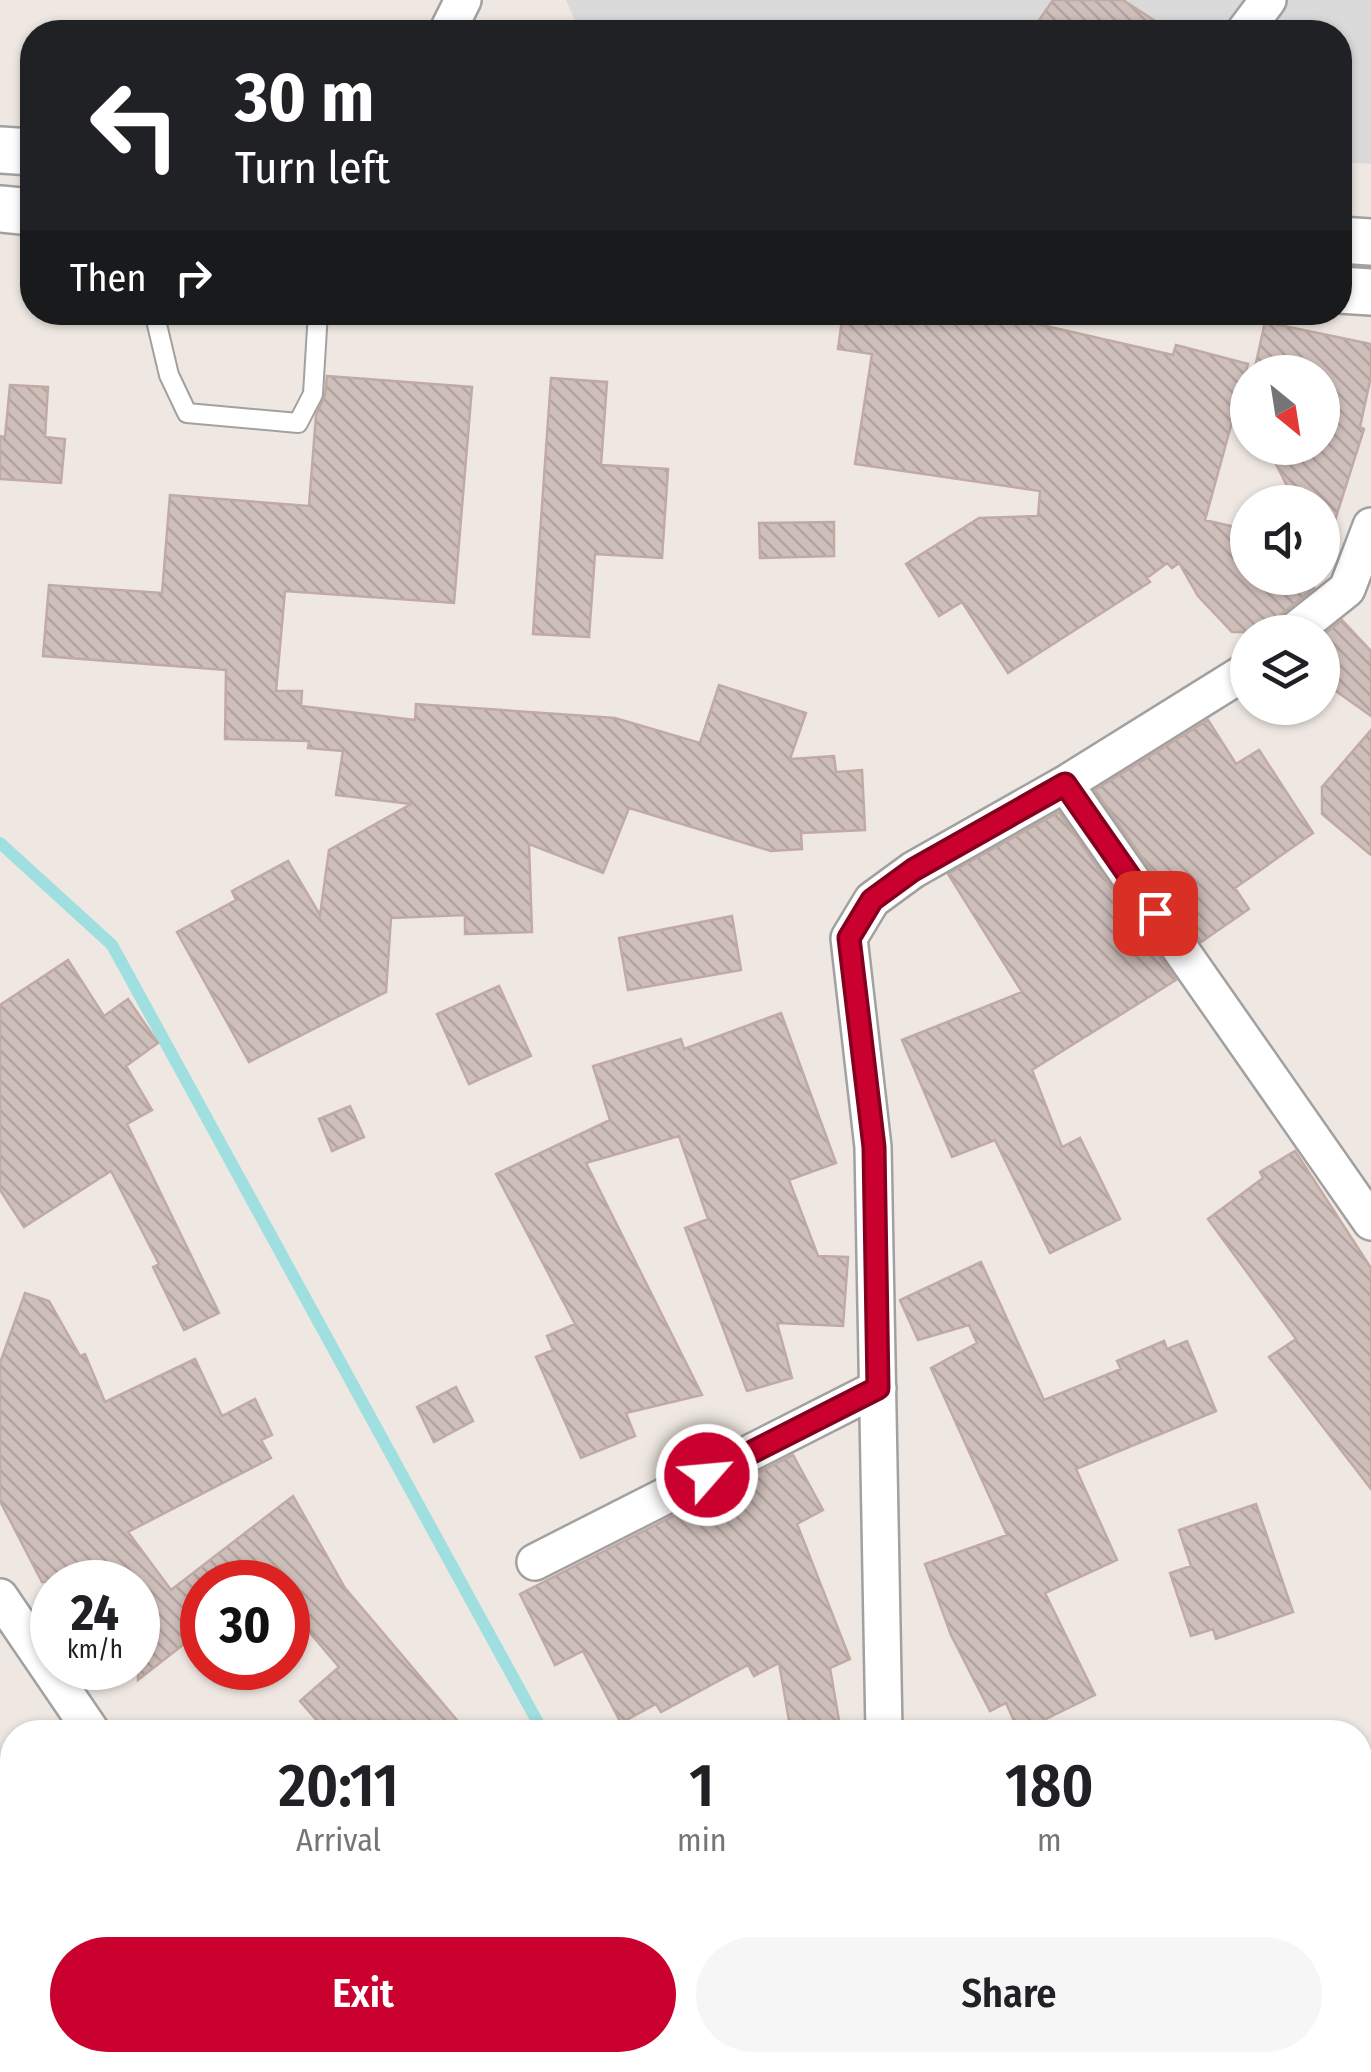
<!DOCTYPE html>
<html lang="en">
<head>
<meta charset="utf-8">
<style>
  :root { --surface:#fff; --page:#f6f6f6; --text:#202124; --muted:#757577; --accent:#ca002e }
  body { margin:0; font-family:"Fira Sans Condensed",sans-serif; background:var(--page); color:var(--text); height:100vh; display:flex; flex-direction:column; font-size:38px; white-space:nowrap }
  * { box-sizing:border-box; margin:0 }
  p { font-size:32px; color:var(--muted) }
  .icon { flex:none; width:55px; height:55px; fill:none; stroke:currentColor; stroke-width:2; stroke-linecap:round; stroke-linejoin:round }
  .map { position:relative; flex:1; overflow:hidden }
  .side { position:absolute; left:0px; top:1720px; width:1372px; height:352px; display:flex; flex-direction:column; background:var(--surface); border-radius:40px 40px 0 0; box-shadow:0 2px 8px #0004 }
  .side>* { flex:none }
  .banner { position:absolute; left:20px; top:20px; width:1332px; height:305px; border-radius:40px; box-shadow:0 2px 8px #0004; background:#202124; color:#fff; overflow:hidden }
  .needle { width:65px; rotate:150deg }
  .fabs { position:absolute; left:1230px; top:355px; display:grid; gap:20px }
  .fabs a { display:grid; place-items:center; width:110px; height:110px; border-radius:50%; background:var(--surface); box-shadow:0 2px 8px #0004; font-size:50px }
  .speed { position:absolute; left:30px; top:1560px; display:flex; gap:20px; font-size:50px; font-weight:700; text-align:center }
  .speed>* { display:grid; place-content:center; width:130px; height:130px; border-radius:50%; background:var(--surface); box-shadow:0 2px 8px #0004; line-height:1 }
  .speed small { font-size:25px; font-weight:400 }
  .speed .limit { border:15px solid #d22; background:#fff; color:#111 }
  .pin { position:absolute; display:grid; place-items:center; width:85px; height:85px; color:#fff; margin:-42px; border-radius:20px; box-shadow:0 5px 15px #0006 }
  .me { position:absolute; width:110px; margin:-55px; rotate:63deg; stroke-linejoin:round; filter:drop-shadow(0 0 8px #0008) }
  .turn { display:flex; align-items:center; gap:35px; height:210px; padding:0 50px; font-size:45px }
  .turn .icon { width:130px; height:130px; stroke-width:2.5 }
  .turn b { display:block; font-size:70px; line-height:85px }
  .then { display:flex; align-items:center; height:95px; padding:0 50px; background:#0003; gap:20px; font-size:38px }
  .eta { display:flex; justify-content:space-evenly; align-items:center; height:170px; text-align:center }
  .eta b { font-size:60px; font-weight:600; line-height:70px }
  .button { display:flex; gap:20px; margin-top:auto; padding:20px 50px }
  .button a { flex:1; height:115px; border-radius:60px; background:var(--accent); color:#fff; font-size:40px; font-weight:600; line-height:115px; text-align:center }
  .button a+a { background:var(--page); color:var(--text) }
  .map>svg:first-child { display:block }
  .residential { fill:#dbdada }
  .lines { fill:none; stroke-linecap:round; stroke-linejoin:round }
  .stream { stroke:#a0dfdf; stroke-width:12 }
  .building { fill:url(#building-back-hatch); stroke:#c1aaa4; stroke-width:2.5 }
  .service-casing { stroke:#a1a1a1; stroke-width:22 }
  .minor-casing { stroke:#a1a1a1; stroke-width:40 }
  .tertiary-casing { stroke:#a1a1a1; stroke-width:50 }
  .service { stroke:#fff; stroke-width:18 }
  .minor { stroke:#fff; stroke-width:35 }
  .tertiary { stroke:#fff; stroke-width:45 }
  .route-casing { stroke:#83001e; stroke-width:25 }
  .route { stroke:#ca002e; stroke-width:18 }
</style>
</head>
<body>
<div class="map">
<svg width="1371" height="2072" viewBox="0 0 1371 2072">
  <defs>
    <pattern id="building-back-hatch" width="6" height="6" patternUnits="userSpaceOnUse" patternTransform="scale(2.5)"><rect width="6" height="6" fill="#cfbfbb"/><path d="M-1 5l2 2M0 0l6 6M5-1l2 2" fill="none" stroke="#b1a4a0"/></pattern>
  </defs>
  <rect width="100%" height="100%" fill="#efe8e2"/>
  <!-- residential -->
  <path class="residential" d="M 566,0 L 1371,0 L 1371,164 L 1340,162 L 1340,32 L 580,32 Z"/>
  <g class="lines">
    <!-- stream -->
    <path class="stream" d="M 0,843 L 112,945 L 543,1732
      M 765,2060 L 776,2072"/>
  </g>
  <!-- building -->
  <path class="building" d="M 1053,0 L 1123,0 L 1172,32 L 1031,32 Z
    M 843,312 L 1025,312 L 1024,321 L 1173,355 L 1176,345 L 1248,364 L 1205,520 L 1248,530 L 1248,578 L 1304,578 L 1314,588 L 1279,616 L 1272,632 L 1232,632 L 1198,596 L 1179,563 L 1172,568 L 1167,563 L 1147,578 L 1150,582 L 1008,673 L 962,602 L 939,616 L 906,564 L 979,518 L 1038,516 L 1040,491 L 855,464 L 872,354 L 838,349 Z
    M 1265,322 L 1371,344 L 1371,376 L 1360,427 L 1364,429 L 1330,536 L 1322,535 L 1322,502 L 1295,502 L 1268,448 L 1322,448 L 1322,372 L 1254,372 Z
    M 327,376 L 472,387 L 454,603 L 285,591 L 276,691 L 302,691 L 301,706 L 415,720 L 416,704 L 615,718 L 700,743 L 719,685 L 806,713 L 790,759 L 834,756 L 836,772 L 862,770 L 865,830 L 801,833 L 802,849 L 771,851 L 629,808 L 603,873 L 529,844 L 532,932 L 465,934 L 465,915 L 391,918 L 386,992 L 249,1062 L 177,932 L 236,900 L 232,891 L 288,861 L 320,915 L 329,850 L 411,804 L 336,795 L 343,751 L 308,748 L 309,741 L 225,739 L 226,670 L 43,656 L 49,585 L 162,593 L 170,495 L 309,506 L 316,415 L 325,396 Z
    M 551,378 L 607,382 L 601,465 L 668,469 L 662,558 L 595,554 L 589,637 L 533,634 Z
    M 10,385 L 48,387 L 45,437 L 65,439 L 61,483 L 0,479 L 0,436 L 5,437 Z
    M 834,522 L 834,556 L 760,558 L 759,523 Z
    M 1342,620 L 1371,651 L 1371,716 L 1322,681 L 1322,636 Z
    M 1208,720 L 1236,764 L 1259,750 L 1313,833 L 1235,888 L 1249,909 L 1201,942 L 1095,790 Z
    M 1371,730 L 1371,855 L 1322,814 L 1322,787 Z
    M 1059,812 L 1176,980 L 1032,1070 L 1062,1147 L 1080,1138 L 1120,1219 L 1050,1253 L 995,1140 L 952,1157 L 902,1040 L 1022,992 L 948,874 Z
    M 732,916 L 741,970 L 628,990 L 619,938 Z
    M 68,960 L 104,1016 L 128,999 L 158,1043 L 126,1066 L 152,1110 L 127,1124 L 219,1313 L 184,1330 L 153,1267 L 159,1264 L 111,1171 L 24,1227 L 0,1190 L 0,1005 Z
    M 499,986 L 531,1056 L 469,1084 L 437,1014 Z
    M 781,1013 L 836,1163 L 789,1180 L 818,1256 L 848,1257 L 843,1326 L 777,1323 L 792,1378 L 747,1391 L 685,1228 L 708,1219 L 679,1136 L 586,1163 L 702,1395 L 626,1413 L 635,1436 L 581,1458 L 536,1357 L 553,1350 L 547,1336 L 575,1324 L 496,1174 L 610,1120 L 593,1066 L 681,1039 L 684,1049 Z
    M 350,1106 L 364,1137 L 332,1151 L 319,1119 Z
    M 1295,1151 L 1371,1268 L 1371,1489 L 1269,1357 L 1296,1339 L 1208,1219 L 1263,1178 L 1260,1172 Z
    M 981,1262 L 1044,1400 L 1121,1369 L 1117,1361 L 1164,1341 L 1167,1349 L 1187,1341 L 1216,1411 L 1076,1469 L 1117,1560 L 1045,1593 L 1095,1695 L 1019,1732 L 1006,1703 L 990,1711 L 951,1635 L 925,1564 L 1007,1535 L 931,1368 L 977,1343 L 969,1325 L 918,1340 L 900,1300 Z
    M 25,1293 L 49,1301 L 80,1356 L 85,1354 L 105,1402 L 195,1359 L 222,1416 L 255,1399 L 272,1435 L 261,1440 L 271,1458 L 128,1532 L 171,1590 L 293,1496 L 345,1588 L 467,1732 L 327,1732 L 300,1701 L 339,1667 L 288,1607 L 288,1582 L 202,1582 L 202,1630 L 138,1680 L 138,1582 L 42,1582 L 0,1501 L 0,1363 Z
    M 456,1387 L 473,1421 L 434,1442 L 417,1407 Z
    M 793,1455 L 823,1510 L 797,1524 L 850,1659 L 830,1668 L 841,1732 L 791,1732 L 779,1663 L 754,1676 L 748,1665 L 661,1712 L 656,1704 L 621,1723 L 583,1651 L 555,1665 L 520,1594 Z
    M 1256,1504 L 1293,1612 L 1216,1639 L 1213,1629 L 1191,1636 L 1170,1573 L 1191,1566 L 1179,1530 Z"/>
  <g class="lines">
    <!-- service casing -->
    <g class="service-casing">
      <path id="service" d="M 154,312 L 169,375 L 187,413 L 298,423 L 313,394 L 318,312"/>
    </g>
    <!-- minor casing -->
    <g class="minor-casing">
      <path id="minor" d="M 447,32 L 463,0
        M 1244,32 L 1268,0
        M 1293,632 L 1347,589 L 1371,526
        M 1065,784 L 1371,1222
        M 535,1562 L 878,1388
        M 0,1597 L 92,1732
        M 884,1732 L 873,1147 L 849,938 L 872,900 L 913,870 L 1065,784 L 1248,670
        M 305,2060 L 313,2072
        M 837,2072 L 845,2060"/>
    </g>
    <!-- tertiary casing -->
    <g class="tertiary-casing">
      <path id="tertiary" d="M 0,150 L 32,152
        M 0,209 L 32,212
        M 1340,240 L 1371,242
        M 1340,290 L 1371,292"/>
    </g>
    <!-- service -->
    <use href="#service" class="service"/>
    <!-- minor -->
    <use href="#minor" class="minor"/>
    <!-- tertiary -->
    <use href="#tertiary" class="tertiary"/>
  </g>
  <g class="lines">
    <!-- route casing -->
    <g class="route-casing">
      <path id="route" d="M 707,1475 L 878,1388 L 874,1147 L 849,938 L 872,900 L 913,870 L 1065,784 L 1155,913"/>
    </g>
    <!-- route -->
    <use href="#route" class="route"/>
  </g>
</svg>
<div class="fabs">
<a><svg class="needle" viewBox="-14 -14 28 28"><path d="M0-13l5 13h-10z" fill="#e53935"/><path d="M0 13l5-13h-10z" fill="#757577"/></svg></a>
<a><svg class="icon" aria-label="sound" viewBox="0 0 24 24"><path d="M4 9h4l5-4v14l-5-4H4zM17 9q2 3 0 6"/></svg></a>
<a><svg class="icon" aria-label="layers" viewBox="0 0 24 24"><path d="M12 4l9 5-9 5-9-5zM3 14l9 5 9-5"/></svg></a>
</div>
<div class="speed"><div>24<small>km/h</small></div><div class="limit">30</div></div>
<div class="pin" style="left:1155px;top:913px;background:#d93025"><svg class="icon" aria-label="arrive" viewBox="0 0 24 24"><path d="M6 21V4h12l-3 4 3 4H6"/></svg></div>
<svg class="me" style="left:707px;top:1475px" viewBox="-20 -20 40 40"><circle r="17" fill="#ca002e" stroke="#fff" stroke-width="3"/><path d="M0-11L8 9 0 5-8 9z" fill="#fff"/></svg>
<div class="banner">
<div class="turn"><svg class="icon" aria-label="left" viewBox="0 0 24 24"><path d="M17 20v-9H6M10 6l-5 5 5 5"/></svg><div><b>30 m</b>Turn left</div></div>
<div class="then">Then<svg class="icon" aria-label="right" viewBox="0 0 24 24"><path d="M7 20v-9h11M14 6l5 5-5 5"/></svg></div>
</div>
<section class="side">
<div class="eta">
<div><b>20:11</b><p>Arrival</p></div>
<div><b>1</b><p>min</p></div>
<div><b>180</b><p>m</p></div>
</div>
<div class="button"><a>Exit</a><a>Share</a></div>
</section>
</div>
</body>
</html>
